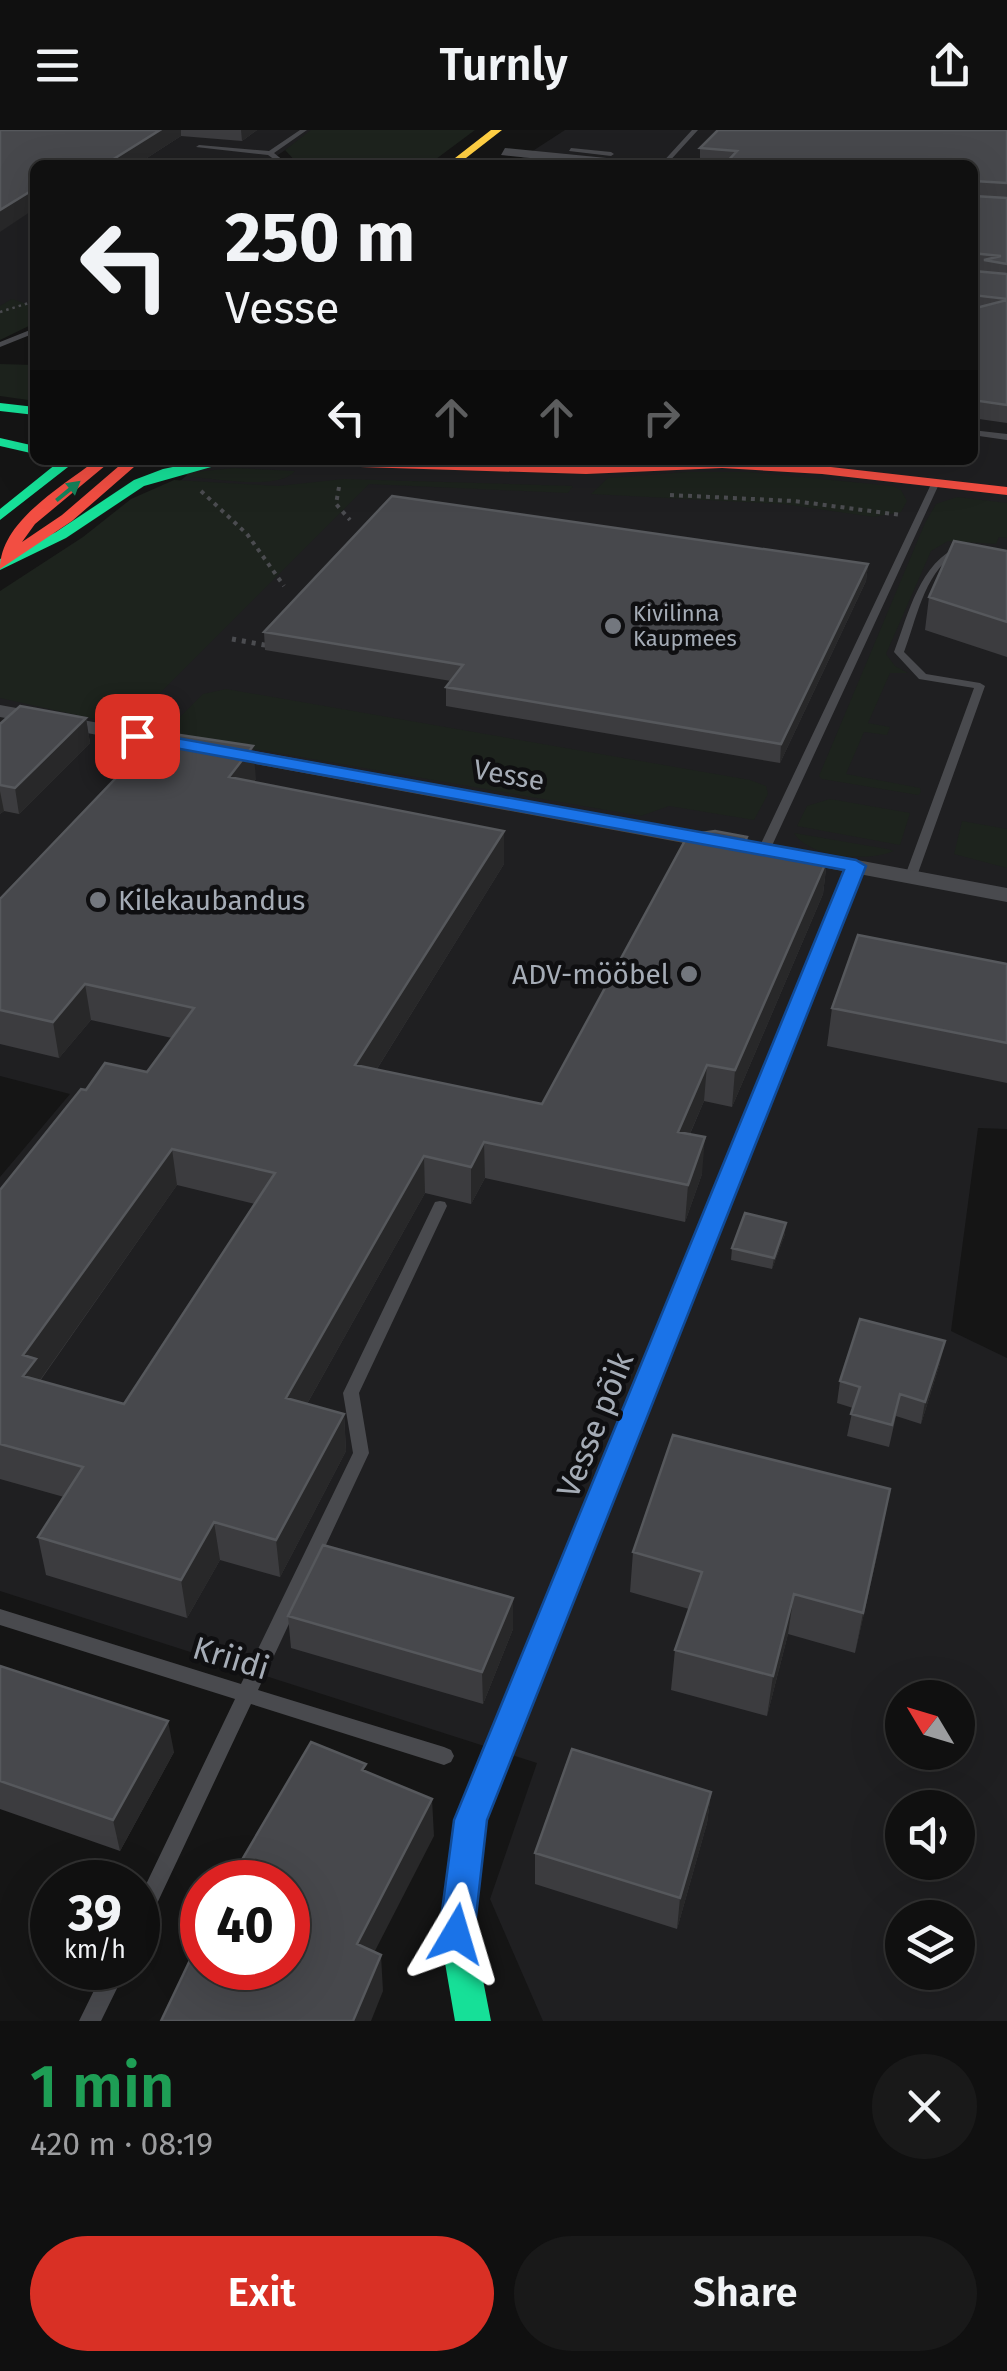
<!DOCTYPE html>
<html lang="en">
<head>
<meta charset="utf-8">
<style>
  :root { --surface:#101010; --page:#191919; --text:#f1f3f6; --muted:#9c9d9f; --line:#303030; --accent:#d93025 }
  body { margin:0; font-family:"Fira Sans",sans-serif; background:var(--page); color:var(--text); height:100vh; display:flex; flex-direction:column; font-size:38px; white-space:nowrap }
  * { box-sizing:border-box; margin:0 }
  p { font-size:32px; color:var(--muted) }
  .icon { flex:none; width:55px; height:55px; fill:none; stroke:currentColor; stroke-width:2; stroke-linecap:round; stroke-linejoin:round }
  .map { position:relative; height:1891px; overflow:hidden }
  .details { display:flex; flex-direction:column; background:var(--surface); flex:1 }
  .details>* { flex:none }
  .hud { position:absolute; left:30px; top:30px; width:948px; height:305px; border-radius:15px; box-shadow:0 10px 40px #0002,0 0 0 2px var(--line); background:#101010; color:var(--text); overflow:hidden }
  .needle { width:65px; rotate:308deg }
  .controls { position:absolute; left:885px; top:1550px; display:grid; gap:20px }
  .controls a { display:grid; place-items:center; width:90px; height:90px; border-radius:50%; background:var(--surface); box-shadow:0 10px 40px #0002,0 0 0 2px var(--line); font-size:50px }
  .speed { position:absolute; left:30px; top:1730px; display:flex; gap:20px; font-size:50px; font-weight:700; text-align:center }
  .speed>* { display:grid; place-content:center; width:130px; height:130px; border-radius:50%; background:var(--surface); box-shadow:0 10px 40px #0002,0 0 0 2px var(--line); line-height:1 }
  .speed small { font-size:25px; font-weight:400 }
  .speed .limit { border:15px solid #d22; background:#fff; color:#111 }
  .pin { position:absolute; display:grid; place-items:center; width:85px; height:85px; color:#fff; margin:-42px; border-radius:20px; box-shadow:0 5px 15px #0006 }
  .me { position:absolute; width:110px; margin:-55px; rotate:7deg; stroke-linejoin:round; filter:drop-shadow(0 0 8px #0008) }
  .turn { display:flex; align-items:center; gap:35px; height:210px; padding:0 30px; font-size:45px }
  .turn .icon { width:130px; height:130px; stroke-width:2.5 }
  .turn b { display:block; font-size:70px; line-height:85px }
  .lanes { display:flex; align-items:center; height:95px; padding:0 30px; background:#0003; justify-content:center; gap:50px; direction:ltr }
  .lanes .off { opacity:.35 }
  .round { display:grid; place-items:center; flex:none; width:105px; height:105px; border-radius:52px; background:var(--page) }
  .summary { display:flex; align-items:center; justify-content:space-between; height:170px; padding:0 30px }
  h1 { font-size:60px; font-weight:600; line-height:75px; color:#1e9e55 }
  .button { display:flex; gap:20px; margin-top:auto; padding:20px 30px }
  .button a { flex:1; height:115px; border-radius:60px; background:var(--accent); color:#fff; font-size:40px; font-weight:600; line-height:115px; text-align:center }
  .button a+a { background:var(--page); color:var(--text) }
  header { display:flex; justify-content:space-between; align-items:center; height:130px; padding:0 30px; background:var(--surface); font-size:45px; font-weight:600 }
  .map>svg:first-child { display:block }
  .built { fill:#1f1f21; fill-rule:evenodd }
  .green { fill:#1d231d }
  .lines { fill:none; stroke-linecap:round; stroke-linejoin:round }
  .path-far2 { stroke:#4b4c50; stroke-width:2.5; stroke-dasharray:2.5 4; stroke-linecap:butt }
  .path-far1 { stroke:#4b4c50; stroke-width:4; stroke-dasharray:4 5; stroke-linecap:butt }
  .path { stroke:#4b4c50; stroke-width:5; stroke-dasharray:4 6; stroke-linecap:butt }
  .lane { fill:#494a4e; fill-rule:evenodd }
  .street { fill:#494a4e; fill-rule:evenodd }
  .fast { fill:#16e098; fill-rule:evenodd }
  .slow { fill:#ffcf43; fill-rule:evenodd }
  .jam { fill:#f24e42; fill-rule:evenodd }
  .wall { fill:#3c3c3f; fill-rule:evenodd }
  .shaded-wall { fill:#282829 }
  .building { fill:#47484c; stroke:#56585c; stroke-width:2.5; fill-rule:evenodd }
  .oneway { fill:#13825b }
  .route { fill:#1a73e8; stroke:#114b97; stroke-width:2.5 }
  .poi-dot { fill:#73777e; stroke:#0f0f11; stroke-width:4 }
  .labels { text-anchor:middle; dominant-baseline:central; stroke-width:9; stroke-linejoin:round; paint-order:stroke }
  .far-poi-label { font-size:22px; fill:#a5acb6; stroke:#0f0f11; text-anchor:start }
  .street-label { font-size:28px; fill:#a5acb6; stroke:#0f0f11 }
  .poi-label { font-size:28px; fill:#a5acb6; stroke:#0f0f11; text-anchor:start }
  .near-street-label { font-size:32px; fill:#a5acb6; stroke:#0f0f11 }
</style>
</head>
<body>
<header><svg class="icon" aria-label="menu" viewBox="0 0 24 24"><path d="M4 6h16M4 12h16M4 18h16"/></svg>Turnly<svg class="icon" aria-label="share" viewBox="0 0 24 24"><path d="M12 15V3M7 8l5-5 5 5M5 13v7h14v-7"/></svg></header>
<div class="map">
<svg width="1007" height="1891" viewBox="0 0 1007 1891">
  <rect width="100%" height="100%" fill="#151515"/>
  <!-- built -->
  <path class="built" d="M 0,0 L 315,0 L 263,35 L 35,35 L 35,186 L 0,202 Z
    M 565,0 L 1007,0 L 1007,999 L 978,998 L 951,1201 L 1007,1228 L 1007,1891 L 543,1891 L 490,1769 L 537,1633 L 0,1461 L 0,1047 L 70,964 L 0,946 L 0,503 L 205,330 L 972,330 L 972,35 L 511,35 ZM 902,1568 L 958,1568 L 958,1622 L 902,1622 ZM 902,1678 L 958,1678 L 958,1732 L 902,1732 ZM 902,1788 L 958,1788 L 958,1842 L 902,1842 Z"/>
  <!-- green -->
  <path class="green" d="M 311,0 L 475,0 L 428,35 L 299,35 L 285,20 Z
    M 12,169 L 35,177 L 35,193 L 0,210 L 0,176 Z
    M 0,234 L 35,235 L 35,271 L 0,266 Z
    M 234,338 L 295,341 C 279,361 215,348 189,347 L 184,343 Z
    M 687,342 L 749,342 L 893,356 L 901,360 L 907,371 L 901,382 L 874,387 L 783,374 L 591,364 L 608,348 Z
    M 344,349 L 573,356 L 568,363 L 369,354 L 140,583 L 114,591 L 99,590 L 0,568 L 0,461 L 83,407 L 131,369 L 174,350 L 278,356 Z
    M 957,367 L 1007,373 L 1007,408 L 999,407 L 996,414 L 948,411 L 931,421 L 886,524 L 895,536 L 908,543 L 890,543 L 868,593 L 890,597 L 887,605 L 864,602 L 846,644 L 920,658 L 921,662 L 918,665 L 822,649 L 819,646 L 925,393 L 936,374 Z
    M 226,559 L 750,650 L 766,656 L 768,664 L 754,690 L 669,676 L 641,686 L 179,606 L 173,601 L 173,594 L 203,564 Z
    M 830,669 L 910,683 L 900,715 L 797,696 L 807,676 Z
    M 962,691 L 1007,699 L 1007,738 L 954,724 Z
    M 794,703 L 887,719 L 894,721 C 868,732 809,728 794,703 Z"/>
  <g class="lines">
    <!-- path-far2 -->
    <path class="path-far2" d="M 0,182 L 35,171"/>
    <!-- path-far1 -->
    <path class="path-far1" d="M 339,357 L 336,374 L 350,390
      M 201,361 L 247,404 L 284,456
      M 670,365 L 794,371 L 901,385"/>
    <!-- path -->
    <path class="path" d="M 232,509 L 270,516"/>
    <!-- lane -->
    <path class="lane" d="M 300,0 L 307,0 L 274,23 L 289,35 L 282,35 L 268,25 L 196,17 L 199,15 L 269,21 Z
      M 692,0 L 698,0 L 666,35 L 660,35 Z
      M 571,18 L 611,22 L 614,24 L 611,26 L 569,21 Z
      M 35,198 L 35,203 L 0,217 L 0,212 Z
      M 972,300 L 1007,304 L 1007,310 L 972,305 Z
      M 933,350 L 940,352 L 770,720 L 768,723 L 760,723 L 758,720 Z
      M 961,415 L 969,417 C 964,420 959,422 954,425 C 924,444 916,491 904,522 L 926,544 L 980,553 L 985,556 L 917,746 L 911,750 L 905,746 L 974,558 L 919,549 L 894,522 C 909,483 919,433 961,415 Z
      M 440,1071 L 445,1072 L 447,1076 L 359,1263 L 369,1323 L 258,1560 L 444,1617 L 451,1620 L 454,1626 L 451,1632 L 444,1635 L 251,1574 L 145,1799 L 138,1802 L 138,1771 L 235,1569 L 0,1495 L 0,1479 L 241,1554 L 353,1323 L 343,1263 L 433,1076 L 435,1072 Z
      M 105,1838 L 127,1838 L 101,1891 L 79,1891 Z"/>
    <!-- street -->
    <path class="street" d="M 505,18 L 637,31 L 643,35 L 599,35 L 501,25 Z
      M 0,575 L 722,706 L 734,713 L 722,720 L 0,587 Z
      M 793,718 L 1007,758 L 1007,772 L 785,730 L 781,725 Z"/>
    <!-- fast -->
    <path class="fast" d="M 0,273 L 35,277 L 35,285 L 0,281 Z
      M 0,308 L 35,316 L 35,324 L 0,316 Z
      M 61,330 L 77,330 L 0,390 L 0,379 Z
      M 207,330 L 236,330 L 144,356 L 66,408 L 0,440 L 0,429 L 56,402 L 134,350 L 163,339 Z
      M 590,1384 L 600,1387 L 604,1395 L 487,1690 L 474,1804 L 491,1891 L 455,1891 L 440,1804 L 455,1690 L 576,1395 L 580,1387 Z"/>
    <!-- slow -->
    <path class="slow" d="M 491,0 L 502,0 L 457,35 L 446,35 Z
      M 856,730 L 866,736 L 604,1395 L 600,1403 L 590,1406 L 580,1403 L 576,1395 L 846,736 Z"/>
    <!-- jam -->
    <path class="jam" d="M 96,330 L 112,330 L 35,394 L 22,412 L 62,385 L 126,330 L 142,330 L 72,391 L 0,439 C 0,391 62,357 96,330 Z
      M 259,330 L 586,336 L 728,330 L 822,336 L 1007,357 L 1007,365 L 822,344 L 722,338 L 586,344 L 266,334 Z"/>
  </g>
  <!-- wall -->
  <path class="wall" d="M 0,0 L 257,0 L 242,11 L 181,6 L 136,35 L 35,35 L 35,81 L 33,80 Z
    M 1007,0 L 1007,293 L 972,288 L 972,35 L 725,34 L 700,32 L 700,18 Z
    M 1007,421 L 1007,527 L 925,500 L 929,467 Z
    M 868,434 L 866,451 L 780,633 L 446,576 L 446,557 L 451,551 L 265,520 L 264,502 Z
    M 86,588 L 90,613 L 19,684 L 4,681 L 0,684 L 0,594 Z
    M 256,649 L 254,652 L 504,734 L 377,939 L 542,974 L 747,707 L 747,715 L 827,730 L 823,764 L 732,977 L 704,971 L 690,1004 L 702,1044 L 685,1092 L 485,1048 L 471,1074 L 425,1063 L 307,1274 L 344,1284 L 346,1321 L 280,1447 L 220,1430 L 187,1488 L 46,1445 L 38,1407 L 64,1367 L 0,1349 L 0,1060 L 86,960 L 147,942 L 172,908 L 91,890 L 59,928 L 0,914 L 0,769 ZM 177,1055 L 255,1074 L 124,1274 L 40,1251 Z
    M 1007,834 L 1007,953 L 827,916 L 832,878 Z
    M 785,1104 L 772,1139 L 731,1130 L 732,1118 Z
    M 940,1233 L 921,1294 L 896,1286 L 889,1317 L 847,1306 L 853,1278 L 837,1273 L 840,1251 Z
    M 883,1399 L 855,1523 L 788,1504 L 767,1586 L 671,1560 L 675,1520 L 689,1479 L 630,1462 L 633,1422 Z
    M 288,1486 L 513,1499 L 483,1574 L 291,1518 Z
    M 0,1536 L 174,1622 L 120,1721 L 0,1679 Z
    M 711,1662 L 707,1693 L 677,1799 L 535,1754 L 535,1723 Z"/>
  <!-- shaded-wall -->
  <path class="shaded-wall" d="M 160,0 L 181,0 L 181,6 L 136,35 L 104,35 Z
    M 241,0 L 257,0 L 242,11 Z
    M 31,61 L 33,80 L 0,102 L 0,80 Z
    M 868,434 L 866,451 L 780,633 L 781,614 Z
    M 86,588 L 90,613 L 19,684 L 15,658 Z
    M 253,616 L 256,649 L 233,681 L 229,647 Z
    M 0,661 L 4,681 L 0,684 Z
    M 504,701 L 504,734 L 357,971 L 355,935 Z
    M 827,730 L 823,764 L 732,977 L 735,940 Z
    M 85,854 L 91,890 L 59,928 L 53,892 Z
    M 707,935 L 704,971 L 675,1038 L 678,1002 Z
    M 705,1007 L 702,1044 L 685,1092 L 688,1055 Z
    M 484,1012 L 485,1048 L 471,1074 L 471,1037 Z
    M 172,1019 L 177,1055 L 40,1250 L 43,1266 L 23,1246 L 23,1225 Z
    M 424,1026 L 425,1063 L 289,1306 L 286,1268 Z
    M 786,1093 L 785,1104 L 772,1139 L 774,1128 Z
    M 945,1211 L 940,1233 L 921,1294 L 925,1272 Z
    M 344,1284 L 346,1321 L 280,1447 L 276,1410 Z
    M 890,1359 L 883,1399 L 855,1523 L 863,1483 Z
    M 214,1392 L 220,1430 L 187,1488 L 181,1450 Z
    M 794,1464 L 788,1504 L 767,1586 L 773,1546 Z
    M 513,1468 L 513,1499 L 483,1574 L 482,1542 Z
    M 168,1591 L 174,1622 L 120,1721 L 113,1690 Z
    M 711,1662 L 707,1693 L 677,1799 L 680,1768 Z
    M 432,1669 L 434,1706 L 360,1850 L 357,1814 Z
    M 381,1825 L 383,1861 L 371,1891 L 353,1891 Z"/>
  <!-- building -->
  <path class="building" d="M 0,0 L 160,0 L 104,35 L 35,35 L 35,61 L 31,61 L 0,80 Z
    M 718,0 L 1007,0 L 1007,53 L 974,51 L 972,52 L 972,35 L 724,35 L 737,21 L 700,18 Z
    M 972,62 L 974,66 L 1007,68 L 1007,134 L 984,130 L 1001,126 L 972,123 Z
    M 972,138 L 974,141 L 1007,144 L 1007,169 L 972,165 Z
    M 1007,170 L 1007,275 L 972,270 L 972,179 Z
    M 392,366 L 868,434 L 781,614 L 446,557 L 463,535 L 264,502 Z
    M 954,411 L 1007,421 L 1007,492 L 929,467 Z
    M 20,576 L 86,588 L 15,658 L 0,655 L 0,594 Z
    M 160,602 L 253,616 L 229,647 L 504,701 L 355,935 L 542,974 L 688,705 L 715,701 L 747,707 L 744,714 L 827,730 L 735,940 L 707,935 L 678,1002 L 705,1007 L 688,1055 L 484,1012 L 471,1037 L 424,1026 L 286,1268 L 344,1284 L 276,1410 L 214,1392 L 181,1450 L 38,1407 L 83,1337 L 0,1314 L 0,1060 L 81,959 L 86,960 L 105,933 L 147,942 L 194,878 L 85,854 L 53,892 L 0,880 L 0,769 ZM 172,1019 L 275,1043 L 124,1274 L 23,1246 L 36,1229 L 23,1225 Z
    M 858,805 L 1007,834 L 1007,913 L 832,878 Z
    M 745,1083 L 786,1093 L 774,1128 L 732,1118 Z
    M 860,1189 L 945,1211 L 925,1272 L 900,1264 L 892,1295 L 851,1284 L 860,1257 L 840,1251 Z
    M 673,1305 L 890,1359 L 863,1483 L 794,1464 L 773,1546 L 675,1520 L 702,1442 L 633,1422 Z
    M 323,1415 L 513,1468 L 482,1542 L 288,1486 Z
    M 0,1536 L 168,1591 L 113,1690 L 0,1651 Z
    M 311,1612 L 366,1634 L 362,1640 L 432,1669 L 357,1814 L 381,1825 L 353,1891 L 161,1891 L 202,1805 L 202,1838 L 288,1838 L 288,1752 L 229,1752 Z
    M 572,1619 L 711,1662 L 680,1768 L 535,1723 Z"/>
  <!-- one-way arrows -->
  <defs><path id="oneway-solid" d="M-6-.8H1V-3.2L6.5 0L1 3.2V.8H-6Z" transform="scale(2.5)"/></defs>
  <use class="oneway" href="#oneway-solid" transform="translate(68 361) rotate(-39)"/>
  <!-- route -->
  <path class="route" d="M 137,601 L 856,730 L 866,736 L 487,1690 L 474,1804 L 469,1815 L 456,1820 L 444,1815 L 439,1804 L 454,1690 L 844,740 L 131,610 L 131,603 Z"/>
  <!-- markers -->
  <g class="poi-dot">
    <circle cx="613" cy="496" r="10"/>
    <circle cx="98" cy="770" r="10"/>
    <circle cx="689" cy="844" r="10"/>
  </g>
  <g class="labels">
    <!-- far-poi labels -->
    <g class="far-poi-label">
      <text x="633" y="483">Kivilinna<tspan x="633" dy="25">Kaupmees</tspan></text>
    </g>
    <!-- street labels -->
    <g class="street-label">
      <text transform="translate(509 645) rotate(10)">Vesse</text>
    </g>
    <!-- poi labels -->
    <g class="poi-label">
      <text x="118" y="770">Kilekaubandus</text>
      <text x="669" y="844" text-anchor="end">ADV-mööbel</text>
    </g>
    <!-- near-street labels -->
    <g class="near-street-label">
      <text transform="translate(595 1295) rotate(-68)">Vesse põik</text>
      <text transform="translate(231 1528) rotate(17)">Kriidi</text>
    </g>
  </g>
</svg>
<div class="controls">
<a><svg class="needle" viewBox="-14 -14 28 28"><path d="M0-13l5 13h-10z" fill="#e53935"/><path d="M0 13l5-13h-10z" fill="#9c9d9f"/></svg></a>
<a><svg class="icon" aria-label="sound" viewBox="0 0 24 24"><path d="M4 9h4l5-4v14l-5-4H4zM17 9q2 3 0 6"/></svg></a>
<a><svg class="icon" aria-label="layers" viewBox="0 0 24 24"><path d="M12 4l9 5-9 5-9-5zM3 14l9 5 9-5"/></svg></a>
</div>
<div class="speed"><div>39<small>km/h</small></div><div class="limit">40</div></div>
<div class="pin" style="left:137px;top:606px;background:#d93025"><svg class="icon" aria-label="arrive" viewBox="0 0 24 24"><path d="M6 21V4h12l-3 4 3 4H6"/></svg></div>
<svg class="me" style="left:456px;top:1804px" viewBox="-20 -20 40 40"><path d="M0-17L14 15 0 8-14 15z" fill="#1a73e8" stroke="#fff" stroke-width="4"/></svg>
<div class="hud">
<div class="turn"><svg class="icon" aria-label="left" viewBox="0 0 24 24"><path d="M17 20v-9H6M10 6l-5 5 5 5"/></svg><div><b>250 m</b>Vesse</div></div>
<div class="lanes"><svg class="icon" aria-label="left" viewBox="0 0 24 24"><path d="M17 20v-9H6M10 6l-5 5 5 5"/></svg><svg class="icon off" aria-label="ahead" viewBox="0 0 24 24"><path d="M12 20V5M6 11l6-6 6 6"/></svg><svg class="icon off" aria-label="ahead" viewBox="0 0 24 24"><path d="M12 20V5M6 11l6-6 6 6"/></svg><svg class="icon off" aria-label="right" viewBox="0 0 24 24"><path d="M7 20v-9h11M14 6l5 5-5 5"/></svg></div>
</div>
</div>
<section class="details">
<div class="summary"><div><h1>1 min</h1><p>420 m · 08:19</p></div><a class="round"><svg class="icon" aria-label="close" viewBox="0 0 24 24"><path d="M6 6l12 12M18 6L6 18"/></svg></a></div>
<div class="button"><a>Exit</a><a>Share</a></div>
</section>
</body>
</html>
